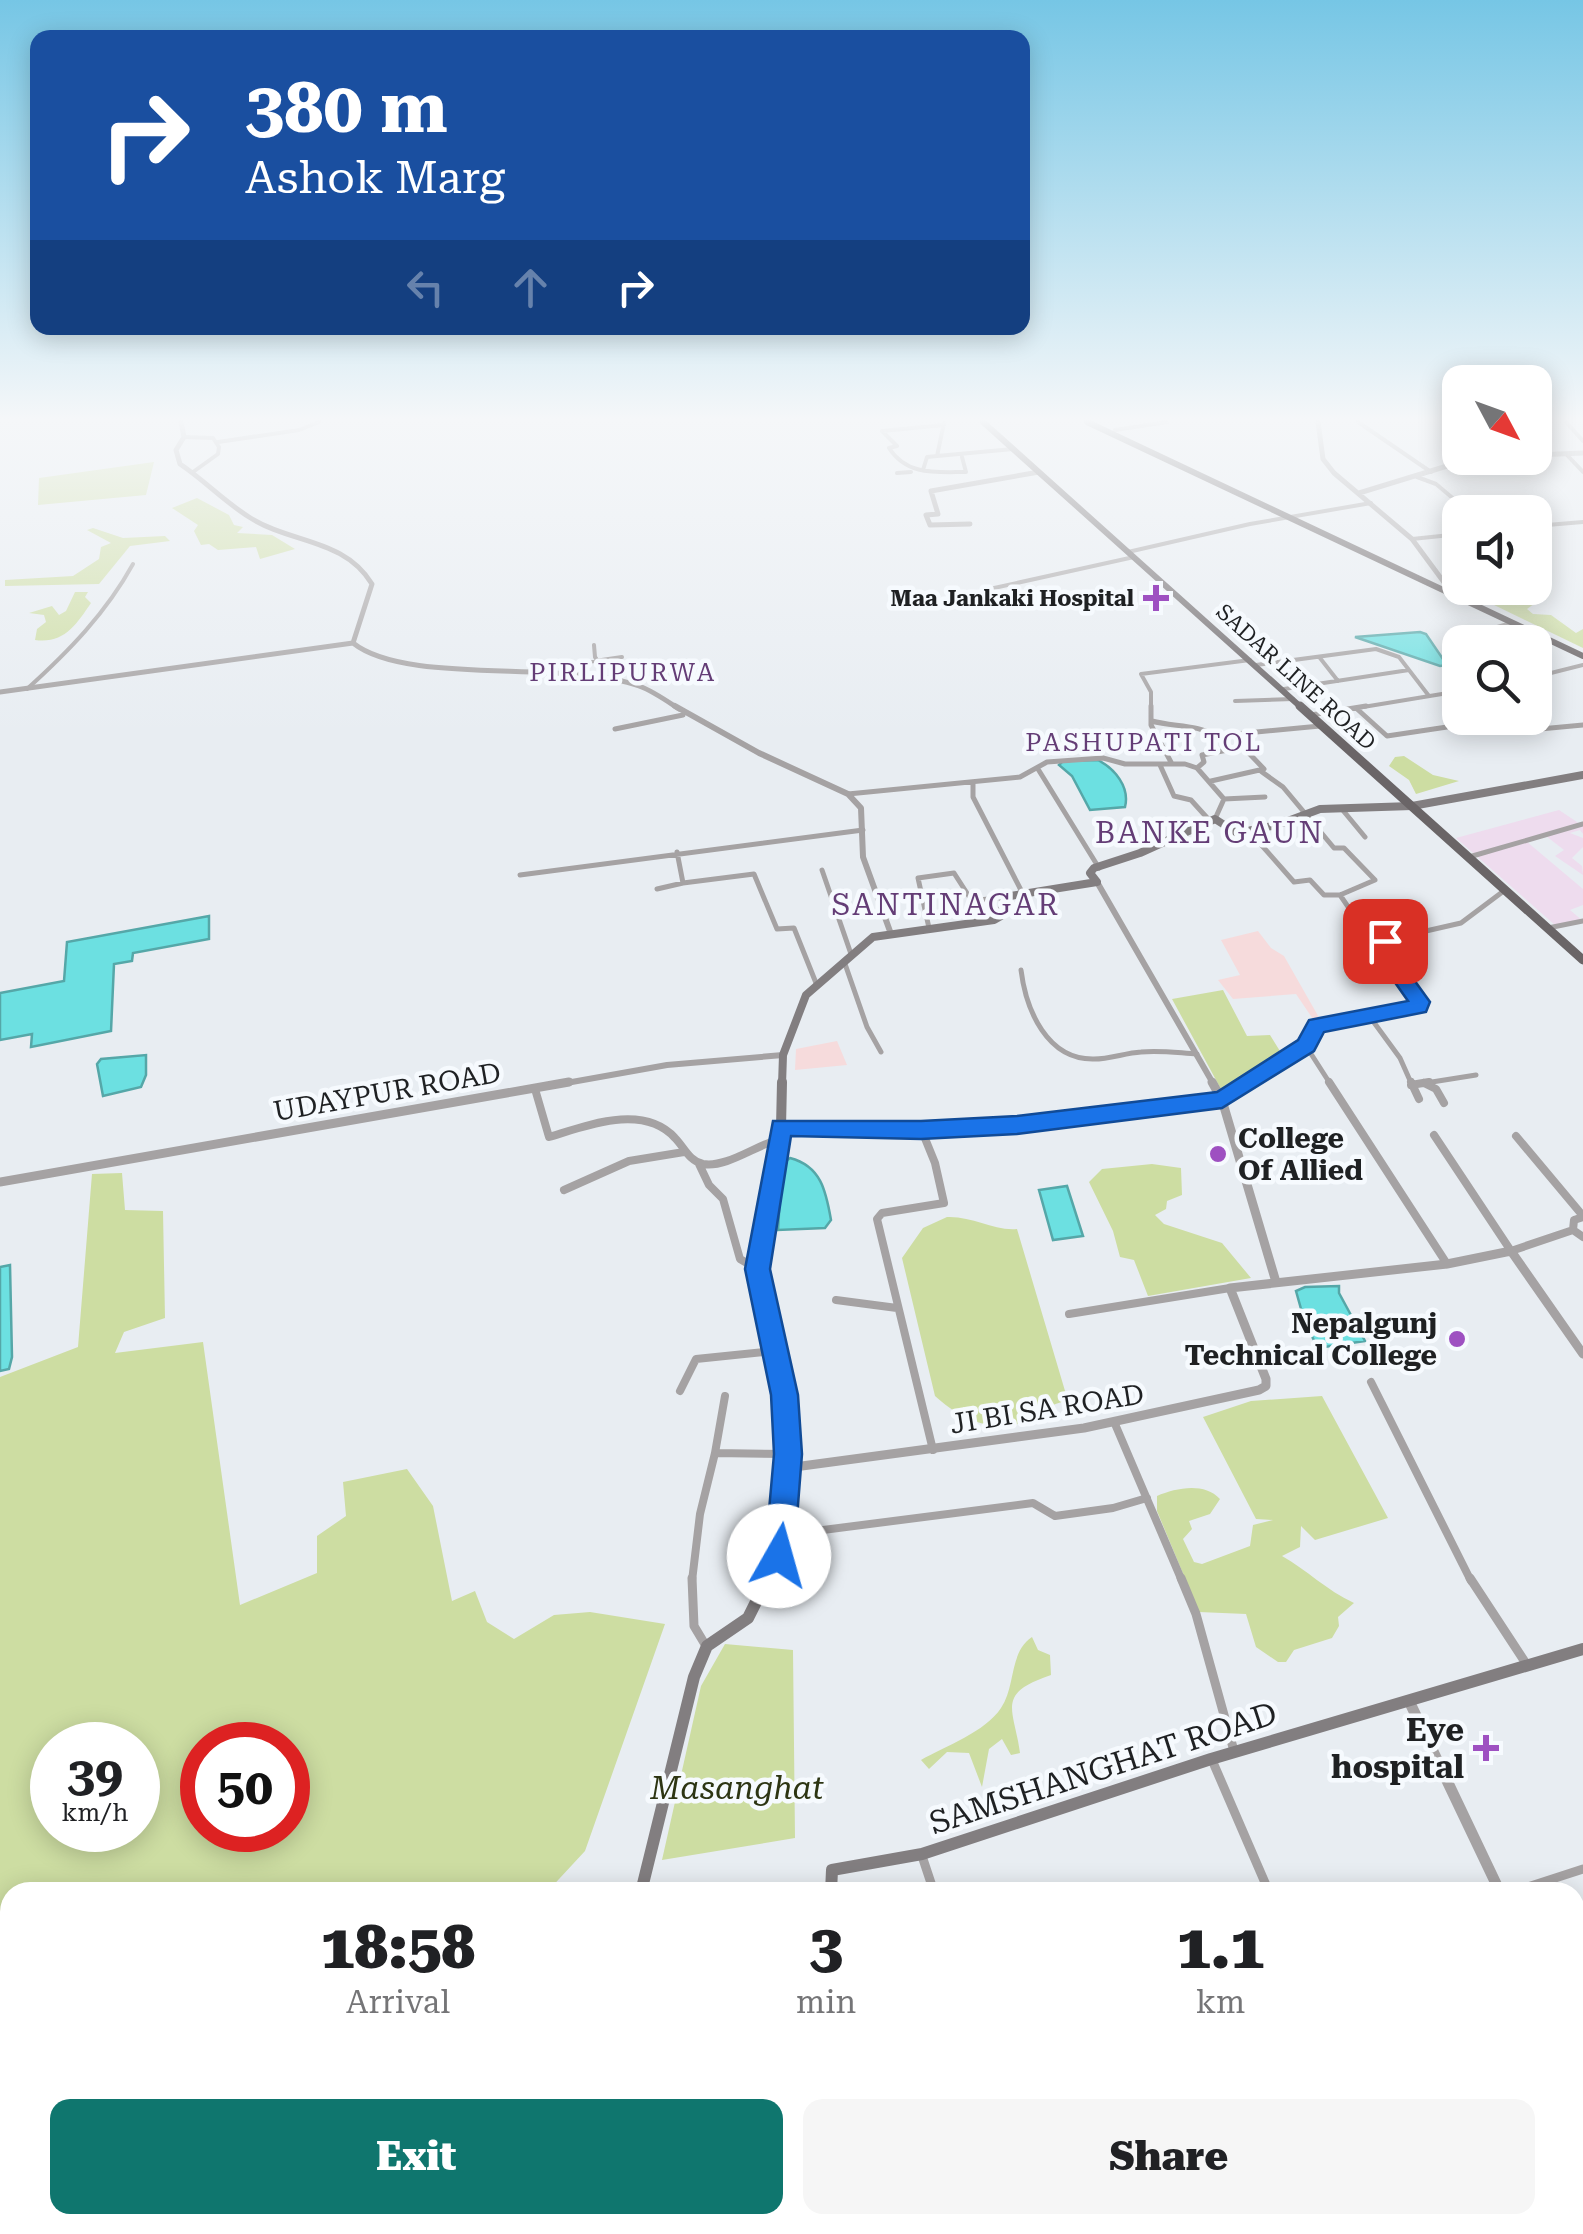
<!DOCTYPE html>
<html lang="en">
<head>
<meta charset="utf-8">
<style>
  :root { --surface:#fff; --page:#f6f6f6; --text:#202124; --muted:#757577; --accent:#0f766e }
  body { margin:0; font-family:"Roboto Serif",serif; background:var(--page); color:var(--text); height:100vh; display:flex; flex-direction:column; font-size:38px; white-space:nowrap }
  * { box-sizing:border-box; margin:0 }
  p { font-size:32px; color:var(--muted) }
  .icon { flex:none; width:55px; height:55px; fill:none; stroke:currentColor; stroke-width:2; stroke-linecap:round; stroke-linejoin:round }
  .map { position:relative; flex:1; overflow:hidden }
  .panel { position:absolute; left:0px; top:1882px; width:1585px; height:352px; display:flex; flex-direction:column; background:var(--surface); border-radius:30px 30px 0 0; box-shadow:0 5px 25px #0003 }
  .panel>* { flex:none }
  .top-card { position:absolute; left:30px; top:30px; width:1000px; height:305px; border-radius:20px; box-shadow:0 5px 25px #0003; background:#1a4fa0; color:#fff; overflow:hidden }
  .needle { width:65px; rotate:131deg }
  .tools { position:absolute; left:1442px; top:365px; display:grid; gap:20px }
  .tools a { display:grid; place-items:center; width:110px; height:110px; border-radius:20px; background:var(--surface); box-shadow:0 5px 25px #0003; font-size:50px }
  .speed { position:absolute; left:30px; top:1722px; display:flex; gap:20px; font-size:50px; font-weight:700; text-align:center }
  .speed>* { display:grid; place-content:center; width:130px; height:130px; border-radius:50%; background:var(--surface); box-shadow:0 5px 25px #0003; line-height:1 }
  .speed small { font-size:25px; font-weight:400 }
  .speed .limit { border:15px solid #d22; background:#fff; color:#111 }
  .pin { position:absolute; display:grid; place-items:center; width:85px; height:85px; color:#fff; margin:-42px; border-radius:20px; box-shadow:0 5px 15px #0006 }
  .me { position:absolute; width:110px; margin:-55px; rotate:7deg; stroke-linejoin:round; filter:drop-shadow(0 0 8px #0008) }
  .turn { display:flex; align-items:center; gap:35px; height:210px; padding:0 50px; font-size:45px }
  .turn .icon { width:130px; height:130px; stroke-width:2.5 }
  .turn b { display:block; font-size:70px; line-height:85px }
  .lanes { display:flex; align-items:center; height:95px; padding:0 50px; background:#0003; justify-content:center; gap:50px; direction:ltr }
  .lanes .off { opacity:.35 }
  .eta { display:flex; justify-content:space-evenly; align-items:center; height:170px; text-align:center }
  .eta b { font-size:60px; font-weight:800; line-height:70px }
  .button { display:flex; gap:20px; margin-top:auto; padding:20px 50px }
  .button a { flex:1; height:115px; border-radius:20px; background:var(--accent); color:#fff; font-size:40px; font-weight:800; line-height:115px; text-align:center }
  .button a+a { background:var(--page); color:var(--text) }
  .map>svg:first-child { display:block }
  .education { fill:#f6dbdc }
  .medical { fill:#eedcee }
  .green { fill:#cddda2; fill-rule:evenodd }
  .water { fill:#6ce0e1; stroke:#55a7a8; stroke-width:2.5 }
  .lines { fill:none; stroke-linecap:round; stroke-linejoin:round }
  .minor-far3 { stroke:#a5a2a3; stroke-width:4 }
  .minor-far2 { stroke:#a5a2a3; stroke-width:5 }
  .minor-far1 { stroke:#a5a2a3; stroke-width:8 }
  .minor { stroke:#a5a2a3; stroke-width:9 }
  .tertiary-far3 { stroke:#a5a2a3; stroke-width:5 }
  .tertiary-far2 { stroke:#a5a2a3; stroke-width:6 }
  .tertiary-far1 { stroke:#a5a2a3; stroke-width:9 }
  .tertiary { stroke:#a5a2a3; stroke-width:11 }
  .secondary-far2 { stroke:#827e80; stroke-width:8 }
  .secondary-far1 { stroke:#827e80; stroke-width:10 }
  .secondary { stroke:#827e80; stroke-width:12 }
  .primary-far1 { stroke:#6a6567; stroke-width:6 }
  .primary { stroke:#6a6567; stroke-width:9 }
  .trunk { stroke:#605a5c; stroke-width:6 }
  .route { fill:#1a73e8; stroke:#114b97; stroke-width:2.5 }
  .poi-dot { fill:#9e50c1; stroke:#f6fafe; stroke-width:4 }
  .labels { text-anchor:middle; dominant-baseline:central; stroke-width:9; stroke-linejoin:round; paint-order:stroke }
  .far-poi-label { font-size:22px; font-weight:bold; fill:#1f2123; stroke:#f6fafe; text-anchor:end }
  .far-street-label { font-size:22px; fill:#1f2123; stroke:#f6fafe }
  .far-neighbourhood-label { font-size:25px; letter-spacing:2.5px; fill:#643d76; stroke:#f6fafe }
  .street-label { font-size:28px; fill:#1f2123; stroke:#f6fafe }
  .poi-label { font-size:28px; font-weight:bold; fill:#1f2123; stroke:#f6fafe; text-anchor:start }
  .neighbourhood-label { font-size:30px; letter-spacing:2.5px; fill:#643d76; stroke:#f6fafe }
  .near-poi-label { font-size:32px; font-weight:bold; fill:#1f2123; stroke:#f6fafe; text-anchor:end }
  .near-street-label { font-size:32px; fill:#1f2123; stroke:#f6fafe }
  .near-park-label { font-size:32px; font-style:italic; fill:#2d3513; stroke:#f6fafe }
</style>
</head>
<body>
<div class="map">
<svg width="1583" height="2234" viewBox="0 0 1583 2234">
  <rect width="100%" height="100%" fill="#e8edf2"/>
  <!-- education -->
  <path class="education" d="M 1258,931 L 1271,948 L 1284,956 L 1321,1021 L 1315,1022 L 1296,994 L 1233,999 L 1218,980 L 1240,975 L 1221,940 Z
    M 837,1041 L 847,1065 L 795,1070 L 796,1049 Z"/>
  <!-- medical -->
  <path class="medical" d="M 1559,810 L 1583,826 L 1583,834 L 1580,830 L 1570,833 L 1583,838 L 1583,847 L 1572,858 L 1582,866 L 1583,875 L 1555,856 L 1564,850 L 1546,836 L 1526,841 L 1583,889 L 1583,905 L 1570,910 L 1583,921 L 1556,926 L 1456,838 Z"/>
  <!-- green -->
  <path class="green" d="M 154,462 L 146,495 L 38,505 L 39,478 Z
    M 197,498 L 229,515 L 234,525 L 243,527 L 237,533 L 272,535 L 295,549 L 260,559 L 256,547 L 218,550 L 209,544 L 201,545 L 194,531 L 198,525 L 172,508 Z
    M 93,528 L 123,538 L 165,536 L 170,541 L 130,546 L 99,584 L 5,586 L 5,580 L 73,576 L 99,559 L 101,547 L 111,543 L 87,530 Z
    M 75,592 L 88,592 L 85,597 L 91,603 C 76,625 64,644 35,640 L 37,629 L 46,622 L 44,615 L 29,613 L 52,606 L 59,615 L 66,611 Z
    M 1523,594 L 1538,601 L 1527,609 L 1533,614 L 1551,615 L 1576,633 L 1583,629 L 1583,648 L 1490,603 L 1520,603 Z
    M 1404,756 L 1433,775 L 1459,781 L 1416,794 L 1409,780 L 1389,766 L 1395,757 Z
    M 1223,990 L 1247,1036 L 1270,1035 L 1283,1056 L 1222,1091 L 1172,999 Z
    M 1152,1164 L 1181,1168 L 1182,1195 L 1167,1201 L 1166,1209 L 1155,1215 L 1164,1224 L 1222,1243 L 1251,1278 L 1148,1296 L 1134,1260 L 1120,1257 L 1113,1231 L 1089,1182 L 1102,1169 Z
    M 122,1173 L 125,1210 L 163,1211 L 165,1318 L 124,1332 L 115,1353 L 203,1342 L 240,1605 L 317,1573 L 317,1536 L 346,1516 L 343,1482 L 407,1469 L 433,1506 L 452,1601 L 475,1591 L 487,1622 L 514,1639 L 554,1615 L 590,1612 L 665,1624 L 585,1851 L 547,1892 L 10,1892 L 10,2176 L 0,2178 L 0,1377 L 78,1347 L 92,1174 ZM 52,1745 L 138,1745 L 138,1830 L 52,1830 ZM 202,1745 L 288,1745 L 288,1830 L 202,1830 Z
    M 947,1217 C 973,1216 993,1231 1017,1229 L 1068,1401 C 1050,1403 1048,1410 1033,1418 C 998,1437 961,1420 935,1396 L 902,1258 L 923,1228 Z
    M 1322,1396 L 1388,1518 L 1315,1540 L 1301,1526 L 1300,1547 L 1282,1556 C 1307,1570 1326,1590 1354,1603 L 1338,1617 L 1339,1626 L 1332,1638 L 1294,1650 L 1286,1662 L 1278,1662 L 1256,1647 L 1246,1614 L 1199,1612 L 1157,1511 L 1157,1496 C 1176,1488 1204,1482 1220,1499 L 1210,1514 L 1189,1521 L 1192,1529 L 1183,1539 L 1194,1562 L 1202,1564 L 1250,1546 L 1253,1525 L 1273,1520 L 1256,1519 L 1203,1417 L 1251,1401 Z
    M 1032,1637 L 1038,1650 L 1050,1655 L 1051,1675 C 995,1694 1014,1708 1020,1753 L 1011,1755 L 1002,1739 L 989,1749 L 982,1787 L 969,1753 L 947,1752 L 929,1769 L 921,1760 C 946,1746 985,1732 1001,1708 C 1016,1686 1009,1652 1032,1637 Z
    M 725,1644 L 793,1650 L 795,1838 L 662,1860 L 701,1686 Z"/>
  <!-- water -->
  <path class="water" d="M 1420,632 L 1426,634 L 1447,665 L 1440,666 L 1355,637 Z
    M 1098,760 C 1115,769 1130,787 1125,807 L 1090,810 L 1072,776 L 1059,765 L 1063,761 Z
    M 209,916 L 209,939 L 133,953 L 132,961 L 114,964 L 111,1031 L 31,1047 L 32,1034 L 0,1040 L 0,993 L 64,981 L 67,942 Z
    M 146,1055 L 146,1075 L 141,1087 L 103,1096 L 97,1064 L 101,1059 Z
    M 790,1158 C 821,1166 826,1191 831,1220 L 825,1228 L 778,1230 L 782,1164 Z
    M 1067,1186 L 1083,1236 L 1053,1240 L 1039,1190 Z
    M 10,1265 L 12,1357 L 9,1369 L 0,1371 L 0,1267 Z
    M 1339,1286 L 1339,1293 L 1365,1341 L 1318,1348 L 1305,1323 L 1296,1291 L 1305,1287 Z"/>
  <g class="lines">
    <!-- minor-far3 -->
    <path class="minor-far3" d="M 1358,422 L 1431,472
      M 1566,422 L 1583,441
      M 944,423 L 937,456 L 1013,449
      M 944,425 L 882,431 L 897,446 L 889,448 C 907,476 936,472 966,472 L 962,457
      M 1115,430 L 1167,422
      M 184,437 L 213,438 L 219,447 L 218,454 L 193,472
      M 218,442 L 299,430 L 319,422
      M 1566,454 L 1583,472
      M 923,470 L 927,457 L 937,456
      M 897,473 L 911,472
      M 1417,477 L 1436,484 L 1468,511 L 1490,508
      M 1535,526 L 1583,522
      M 1412,539 L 1460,534
      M 1128,552 L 1250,524 L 1371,503
      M 985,590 L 1134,557
      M 1460,638 L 1511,623
      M 594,645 L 595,657 L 602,667 L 600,679
      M 1320,658 L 1338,681
      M 588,662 L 622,657
      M 1256,665 L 1376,649 L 1399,657 L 1429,696
      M 1535,677 L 1583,665
      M 27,689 C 69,651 106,613 133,564
      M 1284,689 L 1409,670
      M 1235,701 L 1293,699
      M 1151,709 L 1151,692 L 1141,674 L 1250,660
      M 1351,709 L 1460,691"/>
    <!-- minor-far2 -->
    <path class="minor-far2" d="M 1151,706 L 1151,725 L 1172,764
      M 1356,708 L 1387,736 L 1507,718 L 1518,731 L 1583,725
      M 1311,715 L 1366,706
      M 1152,721 C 1173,727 1198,724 1215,736 L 1320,726
      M 615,729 L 683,715
      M 1160,765 L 1174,796 L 1191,800 L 1210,821
      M 1197,768 L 1204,762 L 1202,755 L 1243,747 L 1264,769 L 1211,781
      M 1038,769 L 1099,868
      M 973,782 L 973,797 L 1023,894
      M 848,794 L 1020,777 L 1047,762 L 1103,758 L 1125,764 L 1185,764 L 1197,768 L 1224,799 L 1215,819
      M 1224,799 L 1265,797
      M 1341,808 L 1365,837
      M 1249,831 L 1294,882 L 1310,880 L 1324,895 L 1340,895 L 1375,880 L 1344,848 L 1334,848 L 1283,787 L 1262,772
      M 677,852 L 683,883 L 754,874 L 777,929 L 794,928 L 816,983
      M 1469,857 L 1583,824
      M 822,870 L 851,954
      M 520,875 L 863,830
      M 657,889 L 683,883
      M 1340,895 L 1353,914 L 1348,921 L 1364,940 L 1380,947
      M 929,928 L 918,878 L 954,873 L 972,901 L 1004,897
      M 1548,928 L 1583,921
      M 844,961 L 867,1027 L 881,1052
      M 1021,970 C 1026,1010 1047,1060 1094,1059 C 1110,1059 1125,1053 1141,1052 C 1160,1050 1179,1053 1197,1054
      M 1370,1017 L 1400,1058 L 1412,1085
      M 1306,1046 L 1331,1085
      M 1424,1083 L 1427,1085
      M 1246,1085 L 1306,1046 L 1317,1025 L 1419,1007 L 1382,945 L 1391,939 L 1461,923 L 1505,890
      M 1413,1085 L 1476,1075"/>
    <!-- minor-far1 -->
    <path class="minor-far1" d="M 1329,1082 L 1447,1264
      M 1411,1082 L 1419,1099
      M 1424,1083 L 1436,1089 L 1444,1103
      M 1411,1085 L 1429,1082
      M 535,1089 L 549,1137 C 586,1126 643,1103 675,1138 C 684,1147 689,1161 703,1164 C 726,1168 755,1146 777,1140
      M 1222,1100 L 1250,1082
      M 922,1131 L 935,1163 L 944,1203 L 882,1213 L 877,1219 L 933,1450
      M 1434,1135 L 1511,1251 L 1573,1230 L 1583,1237
      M 1516,1136 L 1583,1216
      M 699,1164 L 709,1185 L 723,1199 L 740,1259 L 757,1269
      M 564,1190 L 629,1161 L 684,1152
      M 1573,1230 L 1574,1220 L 1583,1217
      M 836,1300 L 897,1308
      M 1069,1314 L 1230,1288
      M 1371,1382 L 1471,1581
      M 680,1391 L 696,1359 L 774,1351
      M 725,1396 L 715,1453 L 788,1454
      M 1115,1424 L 1182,1581
      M 784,1535 L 1033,1503 L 1055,1516 L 1113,1508 L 1147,1498
      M 692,1581 L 700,1514 L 715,1453"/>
    <!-- minor -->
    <path class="minor" d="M 692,1578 L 694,1626 L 706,1646
      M 1181,1578 L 1196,1614 L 1234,1751
      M 1470,1578 L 1527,1665
      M 1212,1760 L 1269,1892
      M 922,1856 L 934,1892
      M 1512,1892 L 1583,1869
      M 1575,2196 L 1583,2192
      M 1365,2225 L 1372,2234
      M 1499,2234 L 1517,2225"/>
    <!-- tertiary-far3 -->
    <path class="tertiary-far3" d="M 181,422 L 184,437 L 176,450 L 180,464 C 204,480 225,502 249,517 C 291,544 344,538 372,584 L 353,643
      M 1318,422 L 1323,459 L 1334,473 L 1412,539 L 1446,585
      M 1535,455 L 1583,453
      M 1359,493 L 1470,459 L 1497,458
      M 970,524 L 930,525 L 926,515 L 938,514 L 931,491 L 1039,472
      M 353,643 C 407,686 565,659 639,686 C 653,691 667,701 679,709
      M 0,692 L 353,643"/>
    <!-- tertiary-far2 -->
    <path class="tertiary-far2" d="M 675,706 L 759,753 L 848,794 L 861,808 L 863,857 L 891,934
      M 1097,882 L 1214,1085
      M 555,1085 L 667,1065 L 783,1055"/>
    <!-- tertiary-far1 -->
    <path class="tertiary-far1" d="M 1212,1082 L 1222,1100 L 1276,1282
      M 781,1127 L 919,1130 L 1017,1125 L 1222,1100
      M 0,1182 L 569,1082
      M 787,1468 L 1084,1428 L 1259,1390 L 1266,1386 L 1266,1379 L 1230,1288 L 1447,1264 L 1511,1251 L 1583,1354"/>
    <!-- tertiary -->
    <path class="tertiary" d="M 1410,1703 L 1500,1892
      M 1575,2060 L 1583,2076"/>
    <!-- secondary-far2 -->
    <path class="secondary-far2" d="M 782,1085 L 783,1055 L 806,995 L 873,937 L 994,920 L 1001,916 L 1004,897 L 1097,882 L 1090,873 L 1094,868 L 1140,853 L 1215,819 L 1237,833 L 1277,825 L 1320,809 L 1412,806 L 1583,775"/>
    <!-- secondary-far1 -->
    <path class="secondary-far1" d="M 767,1581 L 784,1535 L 788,1454 L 785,1395 L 757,1269 L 781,1127 L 782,1082"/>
    <!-- secondary -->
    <path class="secondary" d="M 641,1892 L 694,1677 L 707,1646 L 748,1618 L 768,1578
      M 831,1892 L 832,1870 L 922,1854 L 1211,1759 L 1583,1649
      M 586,2234 L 587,2225"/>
    <!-- primary-far1 -->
    <path class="primary-far1" d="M 983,422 L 1303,709"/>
    <!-- primary -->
    <path class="primary" d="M 1300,706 L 1583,960"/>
    <!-- trunk -->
    <path class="trunk" d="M 1087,422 L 1583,656"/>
  </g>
  <!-- sky -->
  <linearGradient id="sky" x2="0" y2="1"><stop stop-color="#76c6e5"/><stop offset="0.57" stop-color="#f5f7f9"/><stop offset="1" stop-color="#f5f7f9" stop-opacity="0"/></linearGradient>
  <rect width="1583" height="735" fill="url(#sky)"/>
  <!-- route -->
  <path class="route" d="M 1385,934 L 1392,936 L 1395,941 L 1391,948 L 1430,1002 L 1426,1012 L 1324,1032 L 1314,1051 L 1222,1108 L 1017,1134 L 921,1139 L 791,1136 L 770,1269 L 798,1395 L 802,1454 L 794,1556 L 790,1567 L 779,1571 L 769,1567 L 765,1556 L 774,1454 L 771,1395 L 745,1269 L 773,1121 L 921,1121 L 1017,1116 L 1217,1092 L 1298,1040 L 1309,1020 L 1408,1001 L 1370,947 L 1378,936 Z"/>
  <!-- markers -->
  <g class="poi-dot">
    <path d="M1151 583h10v10h10v10h-10v10h-10v-10h-10v-10h10z"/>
    <circle cx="1218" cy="1154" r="10"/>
    <circle cx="1457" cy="1339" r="10"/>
    <path d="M1481 1733h10v10h10v10h-10v10h-10v-10h-10v-10h10z"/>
  </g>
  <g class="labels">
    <!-- far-poi labels -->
    <g class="far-poi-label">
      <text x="1134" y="598">Maa Jankaki Hospital</text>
    </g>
    <!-- far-street labels -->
    <g class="far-street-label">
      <text transform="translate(1296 677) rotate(42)">SADAR LINE ROAD</text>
    </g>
    <!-- far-neighbourhood labels -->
    <g class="far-neighbourhood-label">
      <text x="623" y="672">PIRLIPURWA</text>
      <text x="1144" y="742">PASHUPATI TOL</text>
    </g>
    <!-- street labels -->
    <g class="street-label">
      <text transform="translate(387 1092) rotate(-10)">UDAYPUR ROAD</text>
      <text transform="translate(1047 1409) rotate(-9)">JI BI SA ROAD</text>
    </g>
    <!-- poi labels -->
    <g class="poi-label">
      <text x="1238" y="1138">College<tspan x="1238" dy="32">Of Allied</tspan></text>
      <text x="1437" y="1323" text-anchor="end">Nepalgunj<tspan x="1437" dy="32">Technical College</tspan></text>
    </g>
    <!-- neighbourhood labels -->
    <g class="neighbourhood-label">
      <text x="1210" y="832">BANKE GAUN</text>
      <text x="946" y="904">SANTINAGAR</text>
    </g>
    <!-- near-poi labels -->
    <g class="near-poi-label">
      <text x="1464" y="1730">Eye<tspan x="1464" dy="37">hospital</tspan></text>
    </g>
    <!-- near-street labels -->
    <g class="near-street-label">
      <text transform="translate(1103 1768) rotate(-18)">SAMSHANGHAT ROAD</text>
    </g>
    <!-- near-park labels -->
    <g class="near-park-label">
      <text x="737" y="1788">Masanghat</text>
    </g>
  </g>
</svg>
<div class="tools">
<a><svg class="needle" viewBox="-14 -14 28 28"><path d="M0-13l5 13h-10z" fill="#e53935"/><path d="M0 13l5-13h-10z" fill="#757577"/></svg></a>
<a><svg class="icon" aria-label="sound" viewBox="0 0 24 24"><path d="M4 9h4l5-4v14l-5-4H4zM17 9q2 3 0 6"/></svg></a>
<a><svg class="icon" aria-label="search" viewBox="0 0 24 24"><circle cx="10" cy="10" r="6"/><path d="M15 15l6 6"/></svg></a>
</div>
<div class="speed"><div>39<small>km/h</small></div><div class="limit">50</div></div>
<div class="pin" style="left:1385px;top:941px;background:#d93025"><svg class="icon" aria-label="arrive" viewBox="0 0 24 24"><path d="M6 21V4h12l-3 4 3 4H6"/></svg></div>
<svg class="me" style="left:779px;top:1556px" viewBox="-20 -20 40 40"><circle r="19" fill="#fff"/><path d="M0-13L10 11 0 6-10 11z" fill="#1a73e8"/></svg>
<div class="top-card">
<div class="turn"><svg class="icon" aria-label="right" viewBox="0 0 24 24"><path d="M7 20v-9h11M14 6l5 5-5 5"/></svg><div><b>380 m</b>Ashok Marg</div></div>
<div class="lanes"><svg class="icon off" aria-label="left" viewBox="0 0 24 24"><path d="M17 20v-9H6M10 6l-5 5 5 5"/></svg><svg class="icon off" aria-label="ahead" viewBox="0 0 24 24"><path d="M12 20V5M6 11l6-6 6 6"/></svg><svg class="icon" aria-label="right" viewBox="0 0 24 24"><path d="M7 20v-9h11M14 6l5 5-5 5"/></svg></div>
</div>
<section class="panel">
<div class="eta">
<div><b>18:58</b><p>Arrival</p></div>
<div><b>3</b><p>min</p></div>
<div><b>1.1</b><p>km</p></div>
</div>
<div class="button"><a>Exit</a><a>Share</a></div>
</section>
</div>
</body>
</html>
